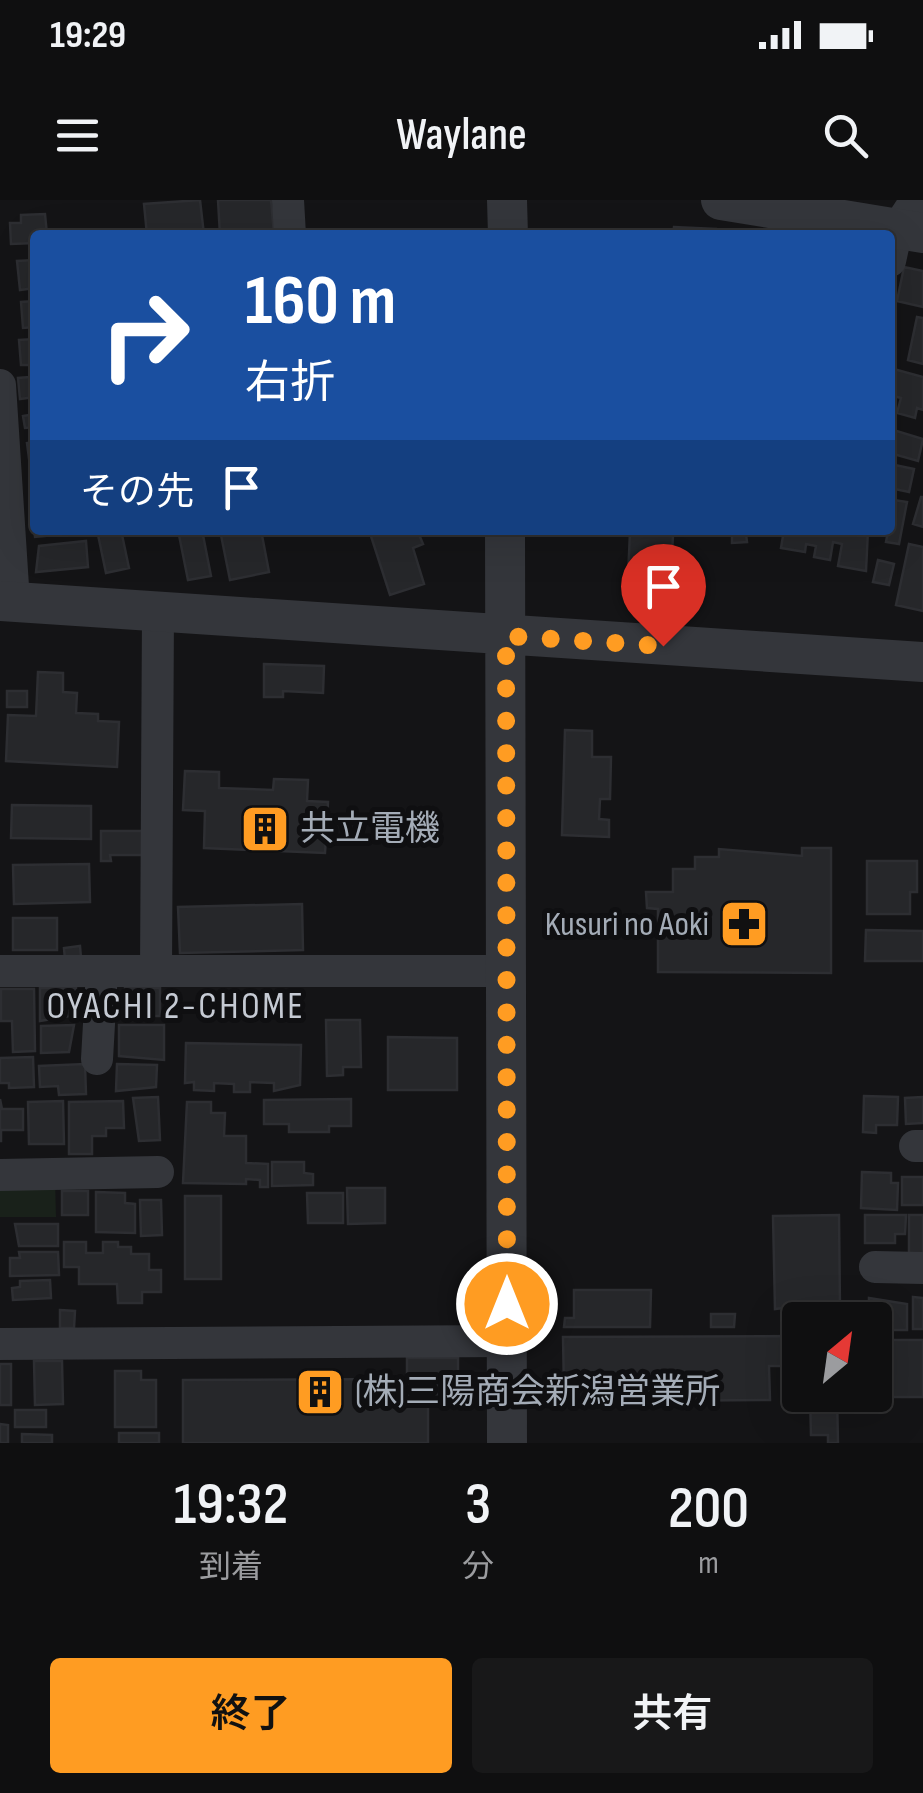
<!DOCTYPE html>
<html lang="ja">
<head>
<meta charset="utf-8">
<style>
  :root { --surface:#0f0f10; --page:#181819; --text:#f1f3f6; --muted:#9b9c9f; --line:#2f2f30; --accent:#ff9c22 }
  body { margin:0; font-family:"Sofia Sans Condensed","Noto Sans JP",sans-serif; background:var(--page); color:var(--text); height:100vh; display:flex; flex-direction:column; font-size:38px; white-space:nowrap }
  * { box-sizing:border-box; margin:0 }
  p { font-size:32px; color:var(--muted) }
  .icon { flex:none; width:55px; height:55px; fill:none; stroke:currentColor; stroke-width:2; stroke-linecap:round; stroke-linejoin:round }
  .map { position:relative; height:1243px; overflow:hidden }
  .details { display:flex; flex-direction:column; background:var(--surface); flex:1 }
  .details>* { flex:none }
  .guide { position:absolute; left:30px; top:30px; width:865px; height:305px; border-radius:10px; box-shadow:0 10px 40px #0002,0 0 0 2px var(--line); background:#1a4fa0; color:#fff; overflow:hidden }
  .needle { width:65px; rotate:29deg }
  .tools { position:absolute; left:782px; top:1102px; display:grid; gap:20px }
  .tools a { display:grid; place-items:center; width:110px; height:110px; border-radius:10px; background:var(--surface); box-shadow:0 10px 40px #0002,0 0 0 2px var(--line); font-size:50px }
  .pin { position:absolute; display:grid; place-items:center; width:85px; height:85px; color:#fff; margin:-102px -42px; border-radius:50% 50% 50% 0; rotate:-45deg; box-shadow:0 0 10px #0007 }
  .pin .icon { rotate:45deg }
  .me { position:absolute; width:110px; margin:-55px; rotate:0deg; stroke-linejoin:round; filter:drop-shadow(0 0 8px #0008) }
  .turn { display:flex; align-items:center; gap:35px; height:210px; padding:0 50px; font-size:45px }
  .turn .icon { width:130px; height:130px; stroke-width:2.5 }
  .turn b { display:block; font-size:70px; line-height:85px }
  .then { display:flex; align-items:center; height:95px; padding:0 50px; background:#0003; gap:20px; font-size:38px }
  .eta { display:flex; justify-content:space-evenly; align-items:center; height:170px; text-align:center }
  .eta b { font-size:60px; font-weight:600; line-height:70px }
  .button { display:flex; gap:20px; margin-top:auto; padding:20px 50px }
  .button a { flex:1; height:115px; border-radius:10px; background:var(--accent); color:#111; font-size:40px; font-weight:600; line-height:115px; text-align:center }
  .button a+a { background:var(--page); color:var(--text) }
  .status { display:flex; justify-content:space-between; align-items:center; height:70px; padding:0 50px; background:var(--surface); direction:ltr }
  .status svg { height:28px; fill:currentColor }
  header { display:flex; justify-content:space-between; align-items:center; height:130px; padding:0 50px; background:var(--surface); font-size:45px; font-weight:600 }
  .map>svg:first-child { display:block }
  .green { fill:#19211a }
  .building { fill:#26272a; stroke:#2d2e32; stroke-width:2.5 }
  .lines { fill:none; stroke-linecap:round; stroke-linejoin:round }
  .minor { stroke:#34363b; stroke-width:32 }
  .tertiary { stroke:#34363b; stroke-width:40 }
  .route { stroke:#ff9c22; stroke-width:18; stroke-dasharray:0 32.4 }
  .labels { text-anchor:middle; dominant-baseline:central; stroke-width:10; stroke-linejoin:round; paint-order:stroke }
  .poi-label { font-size:35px; fill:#a4acb7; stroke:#0f0f11; text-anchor:start }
  .neighbourhood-label { font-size:38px; letter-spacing:2.5px; fill:#c5cad3; stroke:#0f0f11 }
</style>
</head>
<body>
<div class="status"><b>19:29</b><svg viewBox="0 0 49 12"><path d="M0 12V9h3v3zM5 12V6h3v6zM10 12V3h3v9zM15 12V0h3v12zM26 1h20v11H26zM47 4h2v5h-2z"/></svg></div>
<header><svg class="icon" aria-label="menu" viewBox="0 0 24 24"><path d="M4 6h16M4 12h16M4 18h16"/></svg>Waylane<svg class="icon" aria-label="search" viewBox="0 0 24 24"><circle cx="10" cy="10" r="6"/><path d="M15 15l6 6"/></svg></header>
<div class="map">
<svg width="923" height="1243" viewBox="0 0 923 1243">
  <rect width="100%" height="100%" fill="#141416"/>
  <!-- green -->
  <path class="green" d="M 55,976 L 56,1017 L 0,1017 L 0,977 Z"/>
  <!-- building -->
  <path class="building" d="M 200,0 L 204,35 L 147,35 L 144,4 Z
    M 218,0 L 271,0 L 274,35 L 220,35 Z
    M 45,14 L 47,35 L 35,35 L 35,43 L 11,44 L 10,23 L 21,23 L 21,15 Z
    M 674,27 L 716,29 L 716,35 L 673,35 Z
    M 35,60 L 35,88 L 20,90 L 17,61 Z
    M 904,67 L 923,71 L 923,107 L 897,101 Z
    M 35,101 L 35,127 L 23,128 L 21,102 Z
    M 917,117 L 923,118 L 923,164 L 908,160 Z
    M 35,139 L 35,165 L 21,165 L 19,140 Z
    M 890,168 L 923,177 L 923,210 L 917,208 L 915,218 L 897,213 L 901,198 L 890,195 Z
    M 30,172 L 35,172 L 35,197 L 20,199 L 18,178 L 30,177 Z
    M 35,214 L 35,227 L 25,228 L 23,216 Z
    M 890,229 L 923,239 L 918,261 L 890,253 Z
    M 35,242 L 35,265 L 30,266 L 27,243 Z
    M 890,264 L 914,269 L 909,292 L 890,288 Z
    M 921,297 L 923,297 L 923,327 L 913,324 Z
    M 894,300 L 907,302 L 899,344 L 886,342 Z
    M 32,311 L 35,330 L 76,333 L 35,337 Z
    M 97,330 L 121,330 L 129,368 L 106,373 Z
    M 178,330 L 202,330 L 211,376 L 188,380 Z
    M 220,330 L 261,330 L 269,372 L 230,380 Z
    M 369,330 L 418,332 L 423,344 L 413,348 L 424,384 L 390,395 Z
    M 732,330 L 771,330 L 771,333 L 746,334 L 747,342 L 732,343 Z
    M 784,330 L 868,330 L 866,371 L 838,366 L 842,344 L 833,342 L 830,360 L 814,357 L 816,346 L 806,344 L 805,352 L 781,348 Z
    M 630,332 L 673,334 L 670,401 L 627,399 Z
    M 86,341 L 88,367 L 36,372 L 39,346 Z
    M 909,344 L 923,347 L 923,411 L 896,405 Z
    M 878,360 L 894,364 L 889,385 L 873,382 Z
    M 264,464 L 324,466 L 323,493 L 283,491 L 283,497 L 264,497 Z
    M 38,472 L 63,473 L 63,492 L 77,493 L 76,513 L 98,514 L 98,521 L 119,522 L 117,567 L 6,561 L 8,515 L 36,516 Z
    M 7,491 L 27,491 L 27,507 L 7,507 Z
    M 565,530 L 592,531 L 592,557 L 611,557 L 610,599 L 600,599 L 599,619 L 609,620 L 609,637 L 562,635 Z
    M 185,571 L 219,572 L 219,588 L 273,590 L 274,579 L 308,580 L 307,601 L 328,602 L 325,653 L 204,648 L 205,611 L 183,610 Z
    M 12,605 L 91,606 L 91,639 L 11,638 Z
    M 101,631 L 149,631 L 149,655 L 110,655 L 111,661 L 101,661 Z
    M 802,648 L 831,648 L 831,773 L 658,772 L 658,709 L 647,708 L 646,692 L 673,692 L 673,669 L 695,669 L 695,657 L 719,657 L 719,649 L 802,656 Z
    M 867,661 L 917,661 L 917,692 L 910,692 L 910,714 L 867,714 Z
    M 89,664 L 90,702 L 14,704 L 13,665 Z
    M 302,704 L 303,750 L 180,753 L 178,707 Z
    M 13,718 L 57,718 L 57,750 L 13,750 Z
    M 866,730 L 923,731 L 923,761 L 865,761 Z
    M 80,746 L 81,758 L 65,760 L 64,748 Z
    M 125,787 L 160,788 L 160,816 L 124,816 Z
    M 40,788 L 76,788 L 76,815 L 40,821 Z
    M 1,789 L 34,789 L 35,851 L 13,852 L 12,821 L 1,821 Z
    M 326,820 L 360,820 L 361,867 L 343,867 L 343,875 L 327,876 Z
    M 74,825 L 69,852 L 41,853 L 41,826 Z
    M 119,825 L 164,825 L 164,860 L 119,856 Z
    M 388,837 L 457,838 L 457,890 L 388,890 Z
    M 186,843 L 301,845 L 300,885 L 274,891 L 274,883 L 250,882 L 250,892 L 234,892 L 234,884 L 214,883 L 214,891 L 194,890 L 194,882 L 185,883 Z
    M 33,857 L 34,887 L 9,888 L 9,883 L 0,883 L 0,858 Z
    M 85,864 L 86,894 L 59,895 L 58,886 L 40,887 L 39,866 Z
    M 117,864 L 157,865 L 156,887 L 116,891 Z
    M 864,896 L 898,897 L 897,925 L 876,925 L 876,933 L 863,932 Z
    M 158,897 L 160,940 L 139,941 L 133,898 Z
    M 923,897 L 923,923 L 906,924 L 905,898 Z
    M 0,899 L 2,909 L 23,909 L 23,930 L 1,930 L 1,941 L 0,941 Z
    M 351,899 L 351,926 L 329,926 L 329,932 L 289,932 L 289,924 L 264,924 L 264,900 Z
    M 63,901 L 64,944 L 29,944 L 28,902 Z
    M 123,901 L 124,928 L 106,928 L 106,936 L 92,936 L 92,954 L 69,954 L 69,902 Z
    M 187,902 L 211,902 L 211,913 L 225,913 L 224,936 L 246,936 L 246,963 L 268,964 L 268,987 L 260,987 L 260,980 L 246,979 L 246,984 L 183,983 Z
    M 272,962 L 304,962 L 304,973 L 313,974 L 313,985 L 272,986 Z
    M 862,972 L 891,973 L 891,983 L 898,983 L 897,1010 L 861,1008 Z
    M 902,977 L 923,977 L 923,1005 L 902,1005 Z
    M 347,988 L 385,988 L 385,1023 L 348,1024 Z
    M 62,991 L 88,991 L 88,1015 L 62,1015 Z
    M 96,992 L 125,993 L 125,1003 L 135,1004 L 135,1033 L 96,1032 Z
    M 307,993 L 343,993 L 343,1023 L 308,1023 Z
    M 185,996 L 221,996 L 221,1079 L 185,1079 Z
    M 140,1000 L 161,1000 L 162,1035 L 141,1036 Z
    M 839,1015 L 840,1109 L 825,1109 L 825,1120 L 800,1120 L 800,1127 L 783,1127 L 783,1108 L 775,1109 L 773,1016 Z
    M 865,1015 L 906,1015 L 905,1034 L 895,1034 L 895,1043 L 865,1043 Z
    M 909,1015 L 923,1015 L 923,1054 L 909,1053 Z
    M 15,1024 L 58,1024 L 58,1046 L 19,1046 Z
    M 64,1042 L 86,1042 L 86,1053 L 103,1053 L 103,1042 L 118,1042 L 118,1047 L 131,1047 L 131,1054 L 149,1054 L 149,1070 L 161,1070 L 161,1092 L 142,1092 L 142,1103 L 118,1103 L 117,1084 L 79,1084 L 79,1067 L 64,1067 Z
    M 19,1052 L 58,1052 L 59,1075 L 10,1076 L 10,1058 L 20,1058 Z
    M 50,1080 L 51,1098 L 13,1100 L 12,1088 L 20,1087 L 20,1081 Z
    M 574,1090 L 651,1090 L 650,1127 L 564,1127 L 565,1118 L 574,1118 Z
    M 913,1097 L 923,1098 L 923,1129 L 913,1129 Z
    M 869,1098 L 907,1104 L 907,1130 L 875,1130 L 875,1120 L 869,1120 Z
    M 60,1110 L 75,1111 L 74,1128 L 60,1128 Z
    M 711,1114 L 735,1114 L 734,1127 L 711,1127 Z
    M 793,1136 L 793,1166 L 769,1166 L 770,1200 L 638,1201 L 638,1190 L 564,1190 L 563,1137 Z
    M 887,1140 L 923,1140 L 923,1197 L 887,1197 Z
    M 407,1158 L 458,1158 L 458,1204 L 428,1204 L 428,1243 L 183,1243 L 183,1180 L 407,1179 Z
    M 34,1161 L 62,1161 L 63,1204 L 35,1205 Z
    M 0,1164 L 11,1164 L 11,1205 L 0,1205 Z
    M 115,1171 L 141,1171 L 141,1180 L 156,1180 L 156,1227 L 115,1227 Z
    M 810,1195 L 837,1195 L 838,1243 L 828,1243 L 828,1235 L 811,1235 Z
    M 15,1210 L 46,1210 L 46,1227 L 15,1227 Z
    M 0,1224 L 8,1225 L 8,1243 L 0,1243 Z
    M 119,1233 L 159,1233 L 159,1243 L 119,1243 Z
    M 22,1234 L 52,1235 L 52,1243 L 22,1243 Z"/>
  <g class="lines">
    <!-- minor -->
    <path class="minor" d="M 288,0 L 290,35
      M 890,61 L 897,29 L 916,0
      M 0,185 L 14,402
      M 0,771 L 506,771
      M 156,771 L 158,412
      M 97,859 L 102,771
      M 915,946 L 923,946
      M 0,975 L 158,972
      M 875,1067 L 923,1068
      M 0,1144 L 507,1141"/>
    <!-- tertiary -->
    <path class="tertiary" d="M 507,0 L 508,35
      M 721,0 L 923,33
      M 505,330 L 507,1243
      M 0,401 L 923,462"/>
  </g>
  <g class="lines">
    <!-- route -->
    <path class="route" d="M 507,1104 L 506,436 L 663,446"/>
  </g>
  <!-- icons -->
  <defs>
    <g id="building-square" transform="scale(2.5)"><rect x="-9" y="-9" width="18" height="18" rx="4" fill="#ff9c22" stroke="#0f0f11"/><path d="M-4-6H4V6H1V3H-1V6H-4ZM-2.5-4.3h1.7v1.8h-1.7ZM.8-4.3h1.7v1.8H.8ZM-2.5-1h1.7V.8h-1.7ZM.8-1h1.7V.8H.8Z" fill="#111"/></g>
    <g id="pharmacy-square" transform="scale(2.5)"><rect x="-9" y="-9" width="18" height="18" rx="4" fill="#ff9c22" stroke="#0f0f11"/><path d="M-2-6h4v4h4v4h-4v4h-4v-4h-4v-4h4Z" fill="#111"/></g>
  </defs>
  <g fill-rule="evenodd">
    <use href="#building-square" x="265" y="629"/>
    <use href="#pharmacy-square" x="744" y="724"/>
    <use href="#building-square" x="320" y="1192"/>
  </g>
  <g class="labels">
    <!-- poi labels -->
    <g class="poi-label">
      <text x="300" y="629">共立電機</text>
      <text x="709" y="724" text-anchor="end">Kusuri no Aoki</text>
      <text x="355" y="1192">(株)三陽商会新潟営業所</text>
    </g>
    <!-- neighbourhood labels -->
    <g class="neighbourhood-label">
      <text x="176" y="806">OYACHI 2-CHOME</text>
    </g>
  </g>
</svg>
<div class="tools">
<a><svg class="needle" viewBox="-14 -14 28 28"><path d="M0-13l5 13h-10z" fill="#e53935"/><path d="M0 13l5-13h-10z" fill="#9b9c9f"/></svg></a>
</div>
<div class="pin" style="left:663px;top:446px;background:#d93025"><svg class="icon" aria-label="arrive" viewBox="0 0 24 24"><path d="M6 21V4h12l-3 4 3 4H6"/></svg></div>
<svg class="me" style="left:507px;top:1104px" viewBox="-20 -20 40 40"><circle r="17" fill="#ff9c22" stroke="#fff" stroke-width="3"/><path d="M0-11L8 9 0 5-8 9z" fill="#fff"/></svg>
<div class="guide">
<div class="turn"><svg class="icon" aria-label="right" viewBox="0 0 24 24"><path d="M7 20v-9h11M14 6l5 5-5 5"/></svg><div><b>160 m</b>右折</div></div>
<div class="then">その先<svg class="icon" aria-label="arrive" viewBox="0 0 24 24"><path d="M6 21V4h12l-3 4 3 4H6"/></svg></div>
</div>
</div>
<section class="details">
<div class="eta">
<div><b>19:32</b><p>到着</p></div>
<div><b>3</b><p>分</p></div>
<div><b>200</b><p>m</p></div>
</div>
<div class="button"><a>終了</a><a>共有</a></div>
</section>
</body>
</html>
